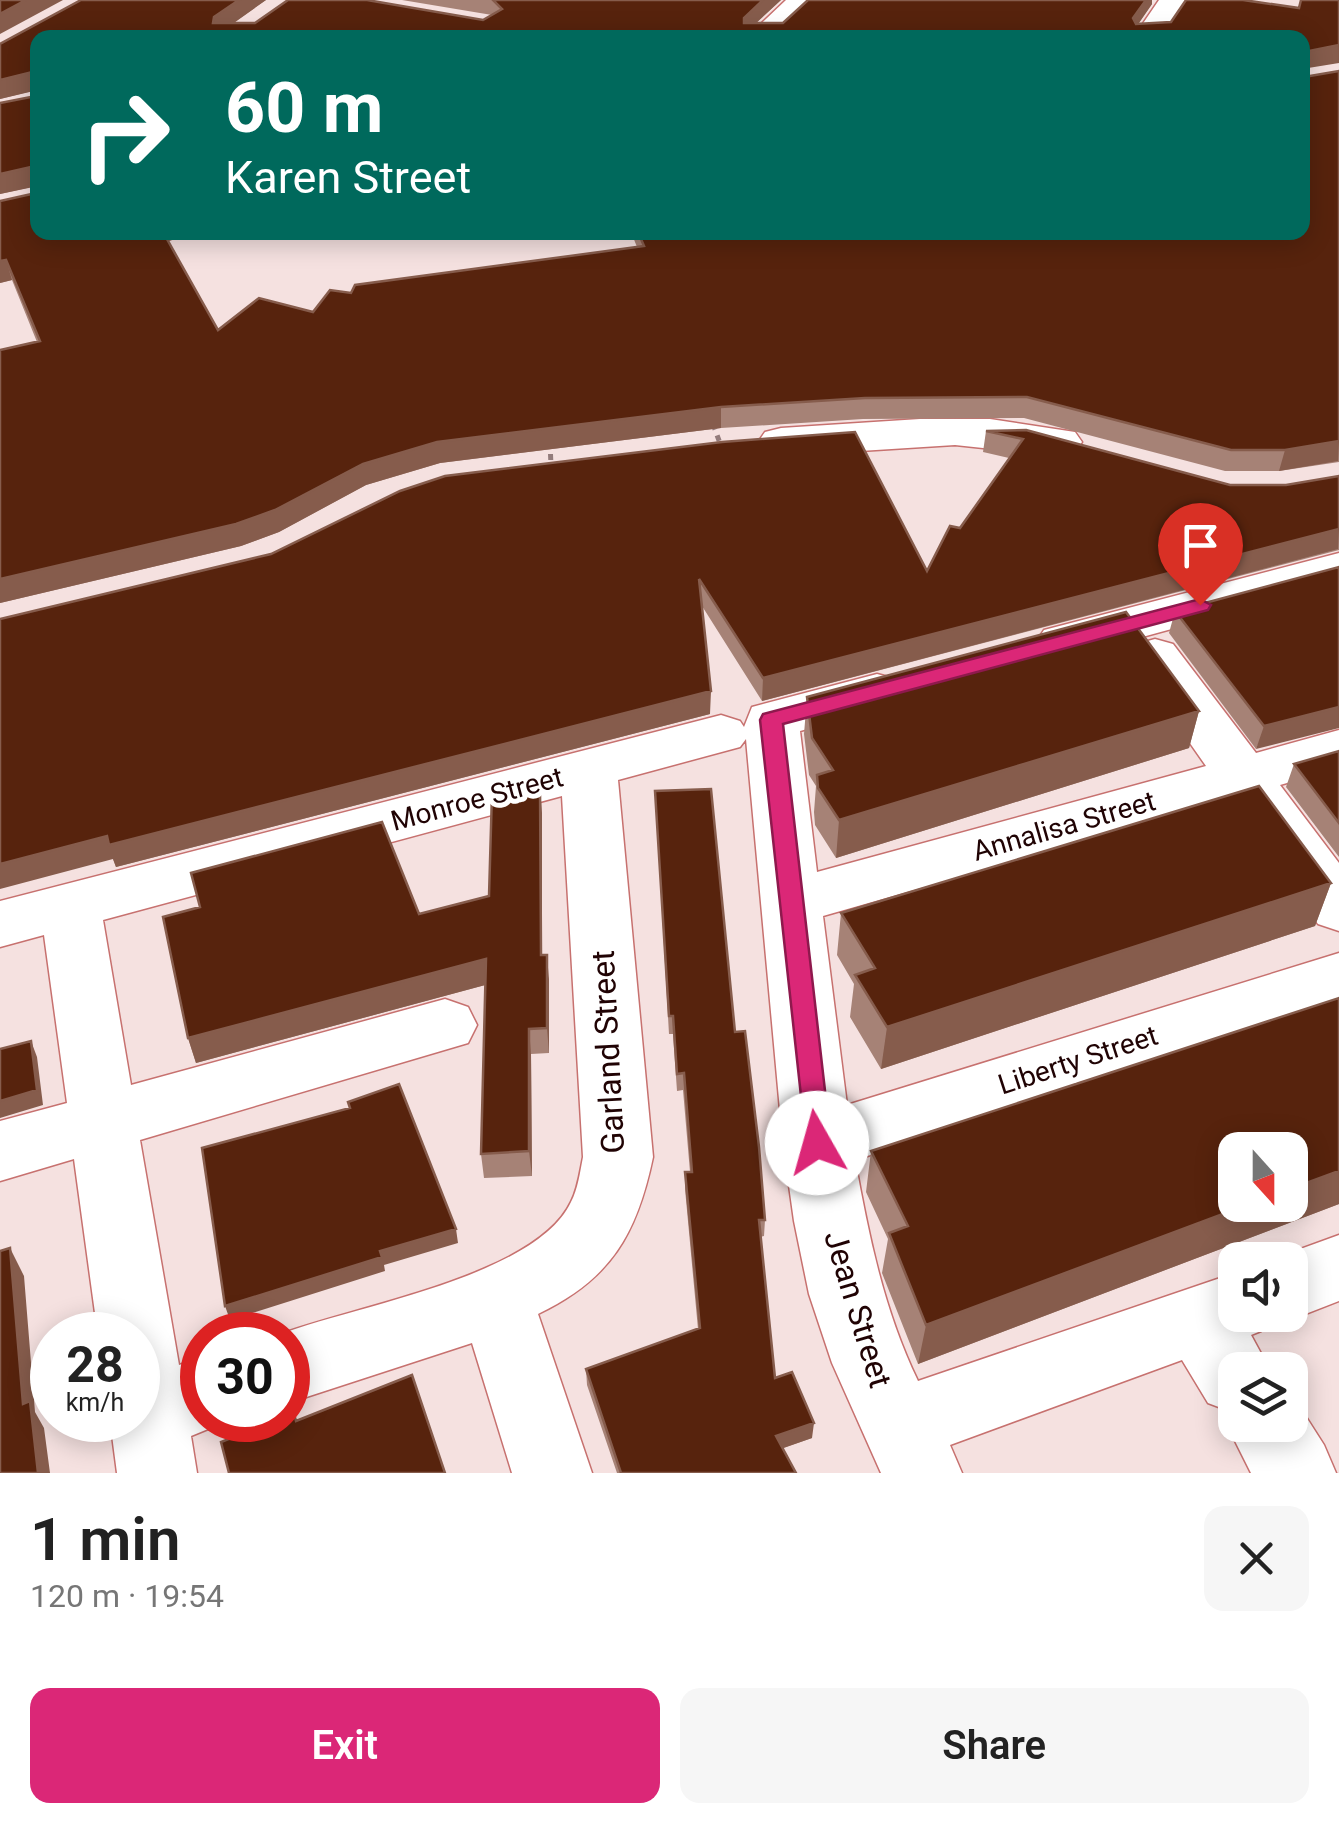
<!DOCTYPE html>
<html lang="en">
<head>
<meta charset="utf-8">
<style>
  :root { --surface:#fff; --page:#f6f6f6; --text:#222; --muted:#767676; --accent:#db2777 }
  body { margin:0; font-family:Roboto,sans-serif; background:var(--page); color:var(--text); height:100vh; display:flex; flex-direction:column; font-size:38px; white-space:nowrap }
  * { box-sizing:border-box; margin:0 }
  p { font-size:32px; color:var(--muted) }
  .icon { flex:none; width:55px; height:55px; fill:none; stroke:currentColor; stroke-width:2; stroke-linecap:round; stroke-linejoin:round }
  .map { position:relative; height:1473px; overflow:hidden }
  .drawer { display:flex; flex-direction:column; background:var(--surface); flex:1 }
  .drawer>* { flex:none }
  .banner { position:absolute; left:30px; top:30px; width:1280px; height:210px; border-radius:20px; box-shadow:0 5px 25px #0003; background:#00695c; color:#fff; overflow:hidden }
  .needle { width:65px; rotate:159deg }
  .buttons { position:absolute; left:1218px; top:1132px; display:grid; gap:20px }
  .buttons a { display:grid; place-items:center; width:90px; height:90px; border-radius:20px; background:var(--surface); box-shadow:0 5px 25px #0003; font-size:50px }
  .speed { position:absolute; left:30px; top:1312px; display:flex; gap:20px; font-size:50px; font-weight:700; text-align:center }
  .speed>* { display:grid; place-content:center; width:130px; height:130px; border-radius:50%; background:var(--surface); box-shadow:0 5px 25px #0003; line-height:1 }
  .speed small { font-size:25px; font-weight:400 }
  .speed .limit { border:15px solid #d22; background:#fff; color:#111 }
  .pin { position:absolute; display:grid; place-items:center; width:85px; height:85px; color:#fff; margin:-102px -42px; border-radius:50% 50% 50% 0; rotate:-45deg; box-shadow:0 0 10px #0007 }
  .pin .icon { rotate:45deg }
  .me { position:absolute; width:110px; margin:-55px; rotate:353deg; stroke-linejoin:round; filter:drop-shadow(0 0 8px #0008) }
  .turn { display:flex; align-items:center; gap:35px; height:210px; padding:0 30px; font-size:45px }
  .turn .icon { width:130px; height:130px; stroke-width:2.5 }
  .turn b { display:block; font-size:70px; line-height:85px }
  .round { display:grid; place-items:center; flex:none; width:105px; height:105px; border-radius:20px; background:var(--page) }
  .overview { display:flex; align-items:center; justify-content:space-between; height:170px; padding:0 30px }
  h1 { font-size:60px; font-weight:600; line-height:75px }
  .action { display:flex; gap:20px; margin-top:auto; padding:20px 30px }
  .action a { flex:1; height:115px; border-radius:20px; background:var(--accent); color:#fff; font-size:40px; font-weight:600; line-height:115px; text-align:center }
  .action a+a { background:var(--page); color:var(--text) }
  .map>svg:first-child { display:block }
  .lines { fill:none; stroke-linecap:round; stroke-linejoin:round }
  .minor-casing { stroke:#c7716f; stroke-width:3 }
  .path { stroke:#937b7b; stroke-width:5; stroke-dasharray:6 6; stroke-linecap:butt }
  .minor { fill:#fff; fill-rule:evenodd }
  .wall { fill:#a68276; fill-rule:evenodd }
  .shaded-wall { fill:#865c4c }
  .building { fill:#57230d; stroke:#865c4c; stroke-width:2.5; fill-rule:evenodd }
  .route { fill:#db2777; stroke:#8e194d; stroke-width:2.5 }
  .labels { text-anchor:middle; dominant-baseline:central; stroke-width:10; stroke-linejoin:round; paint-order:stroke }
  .street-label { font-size:28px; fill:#200304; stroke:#fff }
  .near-street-label { font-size:32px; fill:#200304; stroke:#fff }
</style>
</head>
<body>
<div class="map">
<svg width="1339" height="1473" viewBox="0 0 1339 1473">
  <rect width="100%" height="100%" fill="#f5e1e0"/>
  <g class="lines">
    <!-- minor casing -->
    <g class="minor-casing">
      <path id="minor" d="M 786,0 L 819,0 L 780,38 L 746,38 Z
        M 1159,0 L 1189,0 L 1164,38 L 1133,38 Z
        M 920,419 L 990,419 L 1075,432 L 1082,442 L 1075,452 L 1059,456 L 955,445 L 781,456 L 765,452 L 758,442 L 765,432 L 781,428 Z
        M 1339,553 L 1339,583 L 1062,659 L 1044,654 L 1036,642 L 1044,630 Z
        M 1155,639 L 1173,644 L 1256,753 L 1339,730 L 1339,768 L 1280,785 L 1339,863 L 1339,931 L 1318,924 L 1229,800 L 823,916 L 847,1105 L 1339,953 L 1339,1003 L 855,1160 C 869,1237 884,1311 918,1381 L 1235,1273 L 1235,1315 L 1269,1315 L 1261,1331 L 1251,1335 L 1270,1370 L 1235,1370 L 1235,1425 L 1290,1425 L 1290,1397 L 1294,1398 L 1324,1445 L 1336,1473 L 1251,1473 L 1227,1425 L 1232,1412 L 1208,1403 L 1182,1360 L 950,1445 L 962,1473 L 881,1473 L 832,1363 L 809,1294 L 794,1221 L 783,1143 L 746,739 L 740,747 L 618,780 L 653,1157 C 637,1234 611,1279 538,1314 L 592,1473 L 512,1473 L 472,1343 L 288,1403 L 288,1335 L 278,1335 C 350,1307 536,1277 571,1202 C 578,1189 580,1172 583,1157 L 562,796 L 103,920 L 131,1085 L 445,999 L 468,1007 L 477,1025 L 468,1043 L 140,1140 L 179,1365 L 202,1358 L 202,1420 L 230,1420 L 191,1436 L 197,1473 L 117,1473 L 110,1420 L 138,1420 L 138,1335 L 98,1335 L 74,1159 L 0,1181 L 0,1121 L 67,1103 L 44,935 L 0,947 L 0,901 L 721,715 L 740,721 L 744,727 L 752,707 L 877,674 L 896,679 L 904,692 L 896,705 L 800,731 L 817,872 L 1206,766 L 1129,656 L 1137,644 Z
        M 1339,1235 L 1339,1301 L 1290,1320 L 1278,1315 L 1290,1315 L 1290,1260 L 1270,1260 Z"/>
    </g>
    <!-- path -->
    <path class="path" d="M 713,424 L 721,446
      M 550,442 L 551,466"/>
    <!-- minor -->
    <use href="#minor" class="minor"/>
  </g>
  <!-- wall -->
  <path class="wall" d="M 81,0 L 266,0 L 233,23 L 483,20 L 492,15 L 402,0 L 781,0 L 756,23 L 783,23 L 1152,4 L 1138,24 L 1304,69 L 1304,77 L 1339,71 L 1339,462 L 1279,471 L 1225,471 L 1024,418 L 863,419 L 721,428 L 440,463 L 366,485 L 279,532 L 241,546 L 0,603 L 0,350 L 37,342 L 12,280 L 0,283 L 36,193 L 36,186 L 0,194 L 0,103 L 36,96 L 36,90 L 0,99 L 0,44 ZM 38,38 L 1302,232 L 631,232 L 637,247 L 351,293 L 313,312 L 218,330 L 168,241 L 200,232 L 38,232 Z
    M 986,431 L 1230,485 L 1286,485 L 1339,476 L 1339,550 L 762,701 L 702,606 L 710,714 L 116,867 L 113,859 L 271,554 L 927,571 L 960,528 L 1009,458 L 983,452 Z
    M 1339,567 L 1256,749 L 1169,633 L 1175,611 Z
    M 807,697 L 1199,711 L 1189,748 L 836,858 L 815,825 L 814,812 L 816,786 L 809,775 L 804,734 Z
    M 1339,751 L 1339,857 L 1286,787 L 1294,764 Z
    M 655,791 L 735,1032 L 765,1220 L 764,1236 L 760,1237 L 775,1378 L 812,1438 L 783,1448 L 796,1473 L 617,1473 L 587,1385 L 586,1369 L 698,1329 L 685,1189 L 685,1172 L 690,1172 L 683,1090 L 677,1091 L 673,1034 L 669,1034 Z
    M 542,813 L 542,955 L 549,980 L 549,1053 L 531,1054 L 532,1176 L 484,1178 L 481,1154 L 485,985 L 196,1063 L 188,1038 L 200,907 L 419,914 L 489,896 Z
    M 1331,883 L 1315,926 L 881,1069 L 850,1017 L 854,984 L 837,955 L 841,913 Z
    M 1339,998 L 1339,1204 L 918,1364 L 882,1273 L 888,1239 L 866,1192 L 871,1151 Z"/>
  <!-- shaded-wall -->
  <path class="shaded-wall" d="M 26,0 L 63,0 L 0,34 L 0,14 Z
    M 239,0 L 266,0 L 217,35 L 213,23 L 214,17 Z
    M 763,0 L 781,0 L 743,35 L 744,18 Z
    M 1146,0 L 1152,0 L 1152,4 L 1130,36 L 1133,18 Z
    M 1339,45 L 1339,63 L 1302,69 L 1304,52 Z
    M 36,71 L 38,90 L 0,99 L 0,80 Z
    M 35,166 L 38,186 L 0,194 L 0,174 Z
    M 160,232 L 200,232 L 162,243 Z
    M 6,260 L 12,280 L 0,283 L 0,261 Z
    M 721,407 L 721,428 L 440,463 L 366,485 L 279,532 L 241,546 L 0,603 L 0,579 L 363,464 L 437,442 Z
    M 1339,441 L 1338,461 L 1279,471 L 1285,450 Z
    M 1339,529 L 1338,549 L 762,701 L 763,678 Z
    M 711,691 L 710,714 L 116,867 L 113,859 L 0,889 L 0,864 L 107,836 Z
    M 1339,707 L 1339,728 L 1256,749 L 1264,726 Z
    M 1199,711 L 1189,748 L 836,858 L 839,820 Z
    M 540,787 L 542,813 L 542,980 L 541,955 Z
    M 1331,883 L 1315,926 L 881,1069 L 887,1027 Z
    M 547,955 L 549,980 L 549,1053 L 547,1028 Z
    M 486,959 L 489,984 L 196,1063 L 188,1038 Z
    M 529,1029 L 531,1054 L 532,1176 L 529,1151 Z
    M 31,1041 L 37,1057 L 43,1105 L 0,1118 L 0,1101 Z
    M 1339,1171 L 1339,1204 L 918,1364 L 926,1325 L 1247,1205 L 1290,1205 L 1290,1189 Z
    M 456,1229 L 458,1243 L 384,1265 L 385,1271 L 230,1320 L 225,1306 L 380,1251 Z
    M 10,1248 L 24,1276 L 35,1412 L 44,1428 L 50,1473 L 38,1473 L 23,1404 Z
    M 814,1423 L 812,1438 L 775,1451 L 776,1436 Z"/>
  <!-- building -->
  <path class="building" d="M 0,0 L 26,0 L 0,14 Z
    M 81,0 L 239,0 L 214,17 L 213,23 L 255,23 L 288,0 L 367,0 L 483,20 L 502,9 L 493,0 L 763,0 L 744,18 L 744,23 L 783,23 L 808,0 L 1146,0 L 1133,18 L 1136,24 L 1171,22 L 1186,0 L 1243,0 L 1299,8 L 1301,0 L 1339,0 L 1339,45 L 1304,52 L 1304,77 L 1339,71 L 1339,441 L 1285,450 L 1231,450 L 1027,397 L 865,398 L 721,407 L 437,442 L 363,464 L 275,510 L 236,524 L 0,579 L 0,350 L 40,341 L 6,260 L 0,261 L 0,201 L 36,193 L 35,166 L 0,174 L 0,103 L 36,96 L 36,71 L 0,80 L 0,44 ZM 38,38 L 1302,38 L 1302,232 L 638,232 L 644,246 L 355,285 L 351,293 L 330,290 L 313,312 L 259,298 L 218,330 L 163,232 L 38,232 Z
    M 1026,430 L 1230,485 L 1286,485 L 1339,476 L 1339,529 L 763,678 L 699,579 L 711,691 L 109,845 L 107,836 L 0,864 L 0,619 L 271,554 L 400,491 L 445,476 L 722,442 L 855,432 L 927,571 L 950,526 L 960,528 L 1023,439 L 986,431 Z
    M 1339,567 L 1339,707 L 1264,726 L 1175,611 Z
    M 1126,612 L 1199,711 L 839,820 L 818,788 L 817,775 L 833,770 L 812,738 L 807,697 Z
    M 1339,751 L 1339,823 L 1294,764 Z
    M 1259,786 L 1331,883 L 887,1027 L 855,975 L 875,968 L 841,913 Z
    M 540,787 L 541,955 L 547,955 L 547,1028 L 529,1029 L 529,1151 L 481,1154 L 486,959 L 188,1038 L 163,917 L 200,907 L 191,873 L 382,822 L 419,914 L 489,896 L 492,793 Z
    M 711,789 L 735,1032 L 745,1031 L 759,1147 L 765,1220 L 759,1220 L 775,1378 L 792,1372 L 814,1423 L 776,1436 L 796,1473 L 621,1473 L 586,1369 L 700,1328 L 685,1172 L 692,1172 L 684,1073 L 677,1074 L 673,1016 L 669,1016 L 655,791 Z
    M 1339,998 L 1339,1171 L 1290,1189 L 1290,1150 L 1235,1150 L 1235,1205 L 1247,1205 L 926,1325 L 889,1233 L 908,1226 L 871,1151 Z
    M 31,1041 L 37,1090 L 0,1101 L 0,1049 Z
    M 399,1084 L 456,1229 L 380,1251 L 382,1257 L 225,1306 L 202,1148 L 350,1108 L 348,1102 Z
    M 10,1248 L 23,1404 L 30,1401 L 38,1473 L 0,1473 L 0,1251 Z
    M 412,1375 L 445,1473 L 229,1473 L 221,1442 L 277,1420 L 288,1420 L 288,1416 L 294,1414 L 296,1421 Z"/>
  <!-- route -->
  <path class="route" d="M 1200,599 L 1211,605 L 1208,610 L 783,724 L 831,1143 L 827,1151 L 817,1155 L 807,1151 L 760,720 L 763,714 Z"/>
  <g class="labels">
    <!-- street labels -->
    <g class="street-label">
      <text transform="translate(477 799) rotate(-15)">Monroe Street</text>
      <text transform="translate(1064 826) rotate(-16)">Annalisa Street</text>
      <text transform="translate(1078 1060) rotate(-18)">Liberty Street</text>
    </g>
    <!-- near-street labels -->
    <g class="near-street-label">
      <text transform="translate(608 1052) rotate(-93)">Garland Street</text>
      <text transform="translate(858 1309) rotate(73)">Jean Street</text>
    </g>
  </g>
</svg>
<div class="buttons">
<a><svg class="needle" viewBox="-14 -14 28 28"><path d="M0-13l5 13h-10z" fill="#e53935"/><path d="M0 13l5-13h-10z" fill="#767676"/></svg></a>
<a><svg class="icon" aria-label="sound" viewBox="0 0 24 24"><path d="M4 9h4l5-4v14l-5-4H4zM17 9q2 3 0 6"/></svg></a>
<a><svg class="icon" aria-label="layers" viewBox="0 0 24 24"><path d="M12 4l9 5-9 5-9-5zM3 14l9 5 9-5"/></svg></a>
</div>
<div class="speed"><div>28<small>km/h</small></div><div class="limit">30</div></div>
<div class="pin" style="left:1200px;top:605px;background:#d93025"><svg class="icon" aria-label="arrive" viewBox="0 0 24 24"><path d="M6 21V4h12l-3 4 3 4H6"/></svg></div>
<svg class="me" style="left:817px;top:1143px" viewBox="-20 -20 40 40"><circle r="19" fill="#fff"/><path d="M0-13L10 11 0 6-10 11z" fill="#db2777"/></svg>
<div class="banner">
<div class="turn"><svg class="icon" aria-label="right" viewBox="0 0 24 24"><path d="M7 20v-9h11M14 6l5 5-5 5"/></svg><div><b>60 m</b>Karen Street</div></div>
</div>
</div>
<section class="drawer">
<div class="overview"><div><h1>1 min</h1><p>120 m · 19:54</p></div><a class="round"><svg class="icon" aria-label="close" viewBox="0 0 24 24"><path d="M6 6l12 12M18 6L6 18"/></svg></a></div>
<div class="action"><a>Exit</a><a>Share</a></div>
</section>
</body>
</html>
